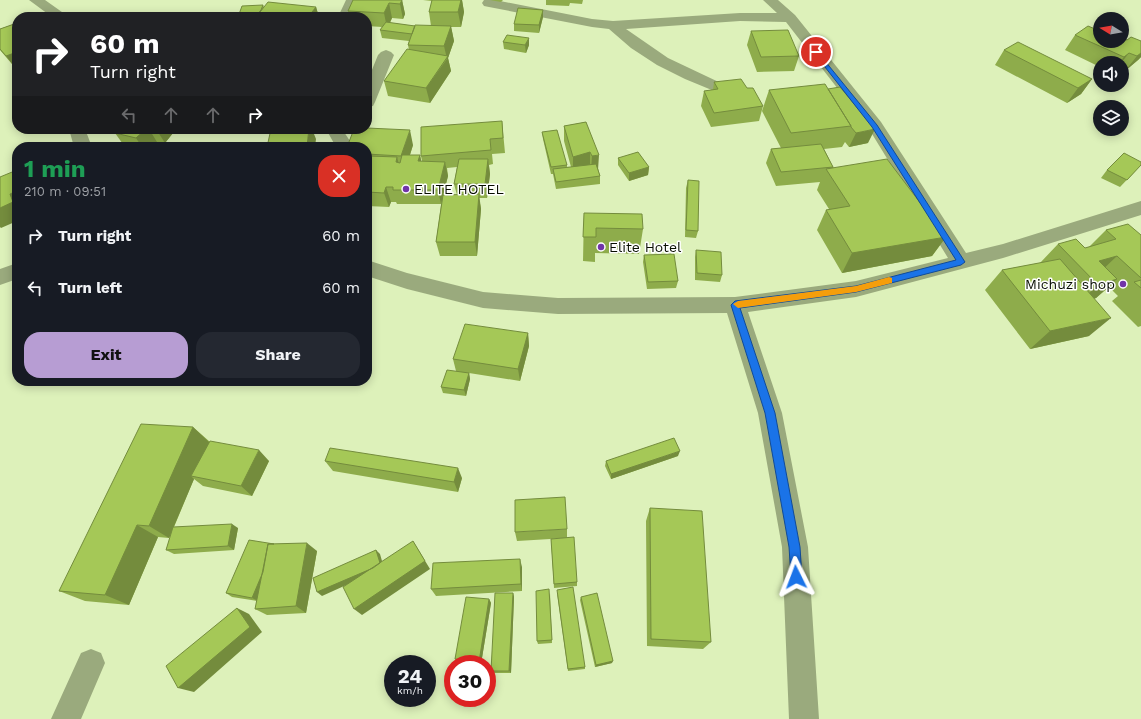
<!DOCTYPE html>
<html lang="en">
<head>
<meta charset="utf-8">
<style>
  :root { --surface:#171b24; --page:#242831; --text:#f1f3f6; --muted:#9ea1a6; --accent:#b79dd3 }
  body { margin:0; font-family:"Work Sans",sans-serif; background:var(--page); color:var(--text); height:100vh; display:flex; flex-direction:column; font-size:15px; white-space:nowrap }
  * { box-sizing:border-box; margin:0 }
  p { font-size:13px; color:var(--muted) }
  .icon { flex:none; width:22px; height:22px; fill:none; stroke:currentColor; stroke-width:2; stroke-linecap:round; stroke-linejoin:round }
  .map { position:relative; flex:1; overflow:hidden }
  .side { position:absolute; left:12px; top:142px; width:360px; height:244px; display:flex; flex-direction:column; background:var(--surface); border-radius:16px; box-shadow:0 2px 10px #0003 }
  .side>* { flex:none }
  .hud { position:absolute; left:12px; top:12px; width:360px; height:122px; border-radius:16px; box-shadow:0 2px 10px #0003; background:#202124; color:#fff; overflow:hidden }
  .needle { width:26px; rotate:281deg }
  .tools { position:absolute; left:1093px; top:12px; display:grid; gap:8px }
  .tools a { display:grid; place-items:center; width:36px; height:36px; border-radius:50%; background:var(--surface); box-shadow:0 2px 10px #0003; font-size:20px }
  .speed { position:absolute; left:384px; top:655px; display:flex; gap:8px; font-size:20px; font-weight:700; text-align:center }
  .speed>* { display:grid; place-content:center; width:52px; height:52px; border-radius:50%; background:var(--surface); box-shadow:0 2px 10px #0003; line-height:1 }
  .speed small { font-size:10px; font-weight:400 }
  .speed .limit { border:6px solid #d22; background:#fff; color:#111 }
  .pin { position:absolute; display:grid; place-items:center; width:34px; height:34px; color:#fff; margin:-17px; border:2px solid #fff; border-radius:50%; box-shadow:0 1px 4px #0007 }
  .me { position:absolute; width:44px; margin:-22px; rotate:357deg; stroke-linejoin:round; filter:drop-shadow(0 0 3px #0008) }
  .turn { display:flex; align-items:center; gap:14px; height:84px; padding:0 12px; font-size:18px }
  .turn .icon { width:52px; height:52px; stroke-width:2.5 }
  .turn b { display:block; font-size:28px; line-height:34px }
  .lanes { display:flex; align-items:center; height:38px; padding:0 12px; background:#0003; justify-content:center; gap:20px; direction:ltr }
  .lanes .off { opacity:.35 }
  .round { display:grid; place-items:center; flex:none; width:42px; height:42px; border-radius:16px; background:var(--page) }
  .headline { display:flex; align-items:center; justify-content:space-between; height:68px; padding:0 12px }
  h1 { font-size:24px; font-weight:700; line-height:30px; color:#1e9e55 }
  .action { display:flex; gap:8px; margin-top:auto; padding:8px 12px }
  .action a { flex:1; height:46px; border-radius:16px; background:var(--accent); color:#111; font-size:16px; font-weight:700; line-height:46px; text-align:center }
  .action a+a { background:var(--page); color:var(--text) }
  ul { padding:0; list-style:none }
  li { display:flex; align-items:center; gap:12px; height:52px; padding:0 12px }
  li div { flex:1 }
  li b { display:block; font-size:15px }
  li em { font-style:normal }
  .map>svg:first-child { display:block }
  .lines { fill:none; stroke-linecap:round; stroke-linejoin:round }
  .minor { fill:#9aaa7d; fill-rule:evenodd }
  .wall { fill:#8eac4b; fill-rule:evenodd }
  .shaded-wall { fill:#748c3d }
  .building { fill:#a5c857; stroke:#748c3d }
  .route { fill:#1a73e8; stroke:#114b97 }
  .slow { fill:#f59e0b }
  .poi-dot { fill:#7134a9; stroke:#fff; stroke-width:1.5 }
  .labels { text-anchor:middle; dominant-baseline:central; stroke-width:3; stroke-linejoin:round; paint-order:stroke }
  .poi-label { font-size:14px; fill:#080e00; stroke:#fff; text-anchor:start }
</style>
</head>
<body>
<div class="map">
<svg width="1141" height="719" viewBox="0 0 1141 719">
  <rect width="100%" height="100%" fill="#ddf1ba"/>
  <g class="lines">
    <!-- minor -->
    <path class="minor" d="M 29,0 L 45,0 L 69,17 L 52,17 Z
      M 346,0 L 360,0 L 352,17 L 338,17 Z
      M 484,0 L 495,0 L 592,19 L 613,21 L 740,13 L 777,13 L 763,0 L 778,0 L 795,15 L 881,122 L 966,253 L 1003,244 L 1141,201 L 1141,215 L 1003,258 L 856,297 L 748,312 L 782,413 L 808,547 L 819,719 L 789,719 L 782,547 L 758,413 L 727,313 L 558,314 L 483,308 L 407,289 L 367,276 L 367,260 L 407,273 L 483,292 L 558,298 L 735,297 L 856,281 L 948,258 L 869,129 L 786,22 L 740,21 L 626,29 L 668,58 L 725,85 L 727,88 L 725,91 L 719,93 L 685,79 L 657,65 L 631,48 L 609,29 L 592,27 L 489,7 L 484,6 L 482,3 Z
      M 386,50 L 391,52 L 394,55 L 375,102 L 373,106 L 367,107 L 367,82 L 378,55 L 381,52 Z
      M 69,129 L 85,129 L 92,147 L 74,147 Z
      M 326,129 L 342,129 L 354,147 L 336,147 Z
      M 17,263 L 17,279 L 0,285 L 0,269 Z
      M 91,649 L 101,653 L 105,663 L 81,719 L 51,719 L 81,653 Z"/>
  </g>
  <!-- wall -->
  <path class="wall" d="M 402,0 L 405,14 L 403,19 L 392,18 L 390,23 L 415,26 L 431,26 L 429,12 L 432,1 L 423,0 L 462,0 L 464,12 L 461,27 L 451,27 L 454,41 L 448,58 L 451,71 L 430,103 L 388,96 L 384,81 L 409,50 L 408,45 L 409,41 L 382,38 L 380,30 L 382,27 L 367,26 L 367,17 L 349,17 L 348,11 Z
    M 490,0 L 503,0 L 501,2 Z
    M 546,0 L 583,0 L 582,4 L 570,3 L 569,6 L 546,5 Z
    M 263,5 L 264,7 L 316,7 L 319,17 L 238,17 Z
    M 543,10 L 543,17 L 539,33 L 514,31 L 514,24 Z
    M 17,23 L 17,70 L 0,50 L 0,29 Z
    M 751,31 L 799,56 L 794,71 L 757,72 L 747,45 Z
    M 1075,35 L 1100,41 L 1127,40 L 1141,41 L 1141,57 L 1138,60 L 1125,71 L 1122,70 L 1122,63 L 1100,63 L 1100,67 L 1065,50 Z
    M 503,42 L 529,45 L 526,53 L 504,49 Z
    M 1004,50 L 1092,79 L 1081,94 L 1067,103 L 995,65 Z
    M 714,82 L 763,106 L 759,121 L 711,127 L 701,106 L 704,91 L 713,90 Z
    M 828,89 L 868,143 L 849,147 L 845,142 L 842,147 L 824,149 L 833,167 L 946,237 L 932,256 L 842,273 L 817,230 L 826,210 L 829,209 L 817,190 L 820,182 L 776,186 L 766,163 L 771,149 L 781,148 L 762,111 L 769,90 Z
    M 502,121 L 505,153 L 492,154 L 493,164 L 489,165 L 490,174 L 487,198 L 479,198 L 481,209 L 477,256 L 440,256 L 436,242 L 442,198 L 441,204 L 397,204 L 396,202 L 391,202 L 389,207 L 367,206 L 367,147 L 413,145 L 410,155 L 420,155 L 421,161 L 422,161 L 421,156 ZM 457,167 L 454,184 L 457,195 L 443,195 L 448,176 L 447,168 Z
    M 586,122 L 600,176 L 600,184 L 556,189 L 553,174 L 551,174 L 543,139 L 542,132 L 567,165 L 567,167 L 571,167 L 564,141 L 564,126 Z
    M 120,129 L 171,129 L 173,133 L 165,143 L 157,142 L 152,147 L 125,147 L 115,133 Z
    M 618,158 L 649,167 L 648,175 L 629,181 L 618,165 Z
    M 1141,165 L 1120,187 L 1101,178 L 1107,170 Z
    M 688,180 L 698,231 L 696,238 L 685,237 L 686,188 Z
    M 584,213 L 643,229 L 639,254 L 595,253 L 595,262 L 583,261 Z
    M 1106,230 L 1141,235 L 1141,326 L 1138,327 L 1112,301 L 1118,296 L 1109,287 L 1096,298 L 1094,299 L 1089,336 L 1030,349 L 985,290 L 1002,270 L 1040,263 L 1058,244 L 1085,248 L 1089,247 Z
    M 696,250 L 722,275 L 720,282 L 695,280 L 695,257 Z
    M 644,255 L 678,281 L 676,288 L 647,289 L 643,262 Z
    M 528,333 L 529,346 L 520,381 L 469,373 L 470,379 L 466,396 L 443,393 L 441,387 L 456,371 L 453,359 Z
    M 193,427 L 210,442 L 269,461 L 252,496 L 203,486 L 194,479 L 174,527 L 238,528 L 234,550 L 174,554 L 166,550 L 171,535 L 169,538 L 158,537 L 129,605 L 85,601 L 59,591 Z
    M 678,456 L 611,479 L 605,466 L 606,461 Z
    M 325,461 L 462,478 L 458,492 L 333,471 Z
    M 650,508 L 711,642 L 703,649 L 647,646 L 646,521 Z
    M 567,529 L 567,538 L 517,541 L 515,532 Z
    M 551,539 L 577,582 L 577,586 L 554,588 Z
    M 274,544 L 317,551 L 306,613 L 267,615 L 255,609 L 257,601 L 232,597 L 226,593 Z
    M 522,567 L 522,591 L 436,596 L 431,589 Z
    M 513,593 L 514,597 L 511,673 L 492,673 L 491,671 Z
    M 550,593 L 552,643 L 538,644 L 537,641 Z
    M 557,593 L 585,667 L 585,669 L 568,671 Z
    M 581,597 L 612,663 L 595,667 L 580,600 Z
    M 489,599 L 491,603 L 481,664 L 458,661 L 455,659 Z"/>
  <!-- shaded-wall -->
  <path class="shaded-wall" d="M 402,0 L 405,14 L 403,19 L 400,4 Z
    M 461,0 L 462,0 L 464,12 L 461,27 L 458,12 Z
    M 389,3 L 392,18 L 387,28 L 384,13 Z
    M 316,7 L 319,17 L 308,17 Z
    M 543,10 L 543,17 L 539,33 L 539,25 Z
    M 451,26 L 454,41 L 448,58 L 451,71 L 430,103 L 426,88 L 447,59 L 444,46 Z
    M 529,38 L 529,45 L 526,53 L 525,45 Z
    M 17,52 L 17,70 L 6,56 Z
    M 1129,53 L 1121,63 L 1119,63 L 1124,57 Z
    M 1141,53 L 1141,57 L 1138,60 L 1125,71 L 1137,56 Z
    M 1092,79 L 1081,94 L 1067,103 L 1078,88 Z
    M 146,129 L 149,129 L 157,142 L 152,147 L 142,147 L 136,138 Z
    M 156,129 L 171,129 L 173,133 L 165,143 Z
    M 309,129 L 312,129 L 316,139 L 315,147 L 307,147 L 307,146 Z
    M 875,129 L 868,143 L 849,147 L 856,133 Z
    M 410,130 L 413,145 L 405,170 L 401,156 Z
    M 590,152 L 590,167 L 573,172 L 573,157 Z
    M 420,155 L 423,170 L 418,161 Z
    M 599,155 L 598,170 L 591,171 L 592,156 Z
    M 397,157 L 401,172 L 396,162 Z
    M 488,159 L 490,174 L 487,198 L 485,184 Z
    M 445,162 L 448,176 L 441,204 L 438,190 Z
    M 649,167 L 648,175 L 629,181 L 629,173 Z
    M 386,187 L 391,202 L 389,207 L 384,193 Z
    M 17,191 L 17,221 L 1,228 L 0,227 L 0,208 L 10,194 Z
    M 479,194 L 481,209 L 477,256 L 475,242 Z
    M 946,237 L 932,256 L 842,273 L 852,253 Z
    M 1117,256 L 1097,275 L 1099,261 Z
    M 1117,279 L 1096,298 L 1077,304 L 1098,285 Z
    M 1111,318 L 1089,336 L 1030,349 L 1050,331 Z
    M 528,333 L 529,346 L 520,381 L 518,369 Z
    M 469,373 L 470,379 L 466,396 L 464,390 Z
    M 193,427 L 210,443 L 191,476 L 194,479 L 169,538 L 149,526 Z
    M 259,450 L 269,461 L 252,496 L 241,486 Z
    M 680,451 L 678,456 L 611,479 L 611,474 Z
    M 458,468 L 462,478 L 458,492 L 454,482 Z
    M 232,524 L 238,528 L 234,550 L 228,546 Z
    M 137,525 L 158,537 L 129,605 L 105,595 Z
    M 413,541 L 430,569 L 362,615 L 354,609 Z
    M 307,543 L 317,551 L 306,613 L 296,606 Z
    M 274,544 L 258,601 L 252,598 Z
    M 376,550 L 380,554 L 384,568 L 322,596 L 317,592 Z
    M 520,559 L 522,567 L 522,591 L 521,584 Z
    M 513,593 L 514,597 L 511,673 L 509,671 Z
    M 489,599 L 491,603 L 481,664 L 479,662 Z
    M 237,608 L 249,614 L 262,632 L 194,692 L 178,688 Z
    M 613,661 L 612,663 L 595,667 L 596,665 Z"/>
  <!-- building -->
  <path class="building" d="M 353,0 L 402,0 L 400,4 L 389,3 L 384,13 L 348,11 Z
    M 432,0 L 461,0 L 458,12 L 429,12 Z
    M 268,2 L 316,7 L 308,17 L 256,17 Z
    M 263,5 L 261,10 L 256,16 L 238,17 L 242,6 Z
    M 518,8 L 543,10 L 539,25 L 514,24 Z
    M 386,22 L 415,26 L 412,34 L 380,30 Z
    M 17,23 L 17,52 L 6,56 L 0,49 L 0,29 Z
    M 415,25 L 451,26 L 444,46 L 408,45 Z
    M 1088,26 L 1100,31 L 1100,41 L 1122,41 L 1122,38 L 1127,40 L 1131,37 L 1141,41 L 1141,53 L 1137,56 L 1129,53 L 1124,57 L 1075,35 Z
    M 788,30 L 799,56 L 761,57 L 751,31 Z
    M 507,35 L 529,38 L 525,45 L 503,42 Z
    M 1018,42 L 1092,79 L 1078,88 L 1004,50 Z
    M 407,49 L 448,56 L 426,88 L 384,81 Z
    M 741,79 L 747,88 L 753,88 L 763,106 L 714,113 L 704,91 L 718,89 L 714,82 Z
    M 825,84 L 851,126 L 791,133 L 769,90 Z
    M 840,87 L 875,129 L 856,133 L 851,127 L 851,126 L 828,89 Z
    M 502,121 L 503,138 L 490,139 L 491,150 L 421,156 L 421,127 Z
    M 586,122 L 599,155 L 592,156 L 590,152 L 573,157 L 564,126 Z
    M 367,128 L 410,130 L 401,156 L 367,154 L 367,147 L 347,147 L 354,129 L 367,129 Z
    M 120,129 L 146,129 L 136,138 L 115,133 Z
    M 271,129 L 309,129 L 307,146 L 293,147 L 267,147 Z
    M 557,130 L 567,165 L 551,167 L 542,132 Z
    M 821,144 L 833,167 L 781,172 L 771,149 Z
    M 638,152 L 649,167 L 629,173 L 618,158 Z
    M 1124,153 L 1141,162 L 1141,165 L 1127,180 L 1107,170 Z
    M 402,155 L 420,155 L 418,161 L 445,162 L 438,190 L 393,190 L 393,187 L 386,187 L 384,193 L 367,192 L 367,162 L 369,156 L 397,157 L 396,162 L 400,163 Z
    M 459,159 L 488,159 L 485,184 L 454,184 Z
    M 887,159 L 946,237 L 852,253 L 826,210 L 850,206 L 826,169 Z
    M 596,164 L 600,176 L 556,182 L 553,169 Z
    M 17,170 L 17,191 L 10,194 L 13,202 L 0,208 L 0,177 Z
    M 688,180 L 699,181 L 698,231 L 686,230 Z
    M 479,194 L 475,242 L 436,242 L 443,195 Z
    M 584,213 L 642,214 L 643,229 L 596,228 L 596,237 L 583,237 Z
    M 1128,224 L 1141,235 L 1141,278 L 1117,256 L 1099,261 L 1117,279 L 1098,285 L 1058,244 L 1076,239 L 1085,248 L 1116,239 L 1106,230 Z
    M 696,250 L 721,252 L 722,275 L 697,273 Z
    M 674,254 L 678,281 L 648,282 L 644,255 Z
    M 1060,259 L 1111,318 L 1050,331 L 1002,270 Z
    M 1141,280 L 1141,288 L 1134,282 Z
    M 465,324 L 528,333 L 518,369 L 453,359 Z
    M 447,370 L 469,373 L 464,390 L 441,387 Z
    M 141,424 L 193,427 L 149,526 L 137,525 L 105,595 L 59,591 Z
    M 674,438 L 680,451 L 611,474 L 606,461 Z
    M 210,441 L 259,450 L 241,486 L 191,476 Z
    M 330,448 L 458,468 L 454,482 L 325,461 Z
    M 565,497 L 567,529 L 515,532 L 515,500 Z
    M 650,508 L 702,511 L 711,642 L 651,639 Z
    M 232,524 L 228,546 L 166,550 L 173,527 Z
    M 574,537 L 577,582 L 554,584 L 551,539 Z
    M 249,540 L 274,544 L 268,544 L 263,572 L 252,598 L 226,593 Z
    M 413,541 L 425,561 L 354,609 L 343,587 Z
    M 307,543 L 296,606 L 255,609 L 268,544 Z
    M 376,550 L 380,563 L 373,568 L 317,592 L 313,578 Z
    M 520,559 L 521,584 L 431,589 L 433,563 Z
    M 573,587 L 585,667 L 568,669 L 557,590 Z
    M 549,589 L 552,640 L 537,641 L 536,591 Z
    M 495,593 L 513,593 L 509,671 L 491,671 Z
    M 597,593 L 613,661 L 596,665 L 581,597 Z
    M 466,597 L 489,599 L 479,662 L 455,659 Z
    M 237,608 L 250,627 L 178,688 L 166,666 Z"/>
  <!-- route -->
  <path class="route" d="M 816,50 L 877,125 L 965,262 L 961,265 L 856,292 L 740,308 L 775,413 L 800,547 L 802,577 L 800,581 L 796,583 L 792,581 L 791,577 L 789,547 L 765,413 L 731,305 L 735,301 L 856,286 L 956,260 L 872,127 L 814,53 L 813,52 Z"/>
  <!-- slow -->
  <path class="slow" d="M 889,277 L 892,278 L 892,283 L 856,292 L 738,308 L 733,304 L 738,301 L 856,286 Z"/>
  <!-- markers -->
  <g class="poi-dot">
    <circle cx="406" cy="189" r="4"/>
    <circle cx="601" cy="247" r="4"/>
    <circle cx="1123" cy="284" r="4"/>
  </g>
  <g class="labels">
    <!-- poi labels -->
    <g class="poi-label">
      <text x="414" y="189">ELITE HOTEL</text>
      <text x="609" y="247">Elite Hotel</text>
      <text x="1115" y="284" text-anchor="end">Michuzi shop</text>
    </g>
  </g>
</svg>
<div class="tools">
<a><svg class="needle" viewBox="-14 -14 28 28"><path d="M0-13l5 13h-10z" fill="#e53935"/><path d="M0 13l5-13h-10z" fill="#9ea1a6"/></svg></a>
<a><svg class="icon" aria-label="sound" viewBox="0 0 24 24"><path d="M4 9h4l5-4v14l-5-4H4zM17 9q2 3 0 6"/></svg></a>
<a><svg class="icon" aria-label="layers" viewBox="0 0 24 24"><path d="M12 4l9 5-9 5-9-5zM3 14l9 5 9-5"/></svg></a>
</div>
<div class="speed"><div>24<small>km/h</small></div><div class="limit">30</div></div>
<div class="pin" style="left:816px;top:52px;background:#d93025"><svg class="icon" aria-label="arrive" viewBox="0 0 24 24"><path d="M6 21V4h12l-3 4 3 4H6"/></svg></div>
<svg class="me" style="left:796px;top:577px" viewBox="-20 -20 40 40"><path d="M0-17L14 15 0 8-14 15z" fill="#1a73e8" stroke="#fff" stroke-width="4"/></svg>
<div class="hud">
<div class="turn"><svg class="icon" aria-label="right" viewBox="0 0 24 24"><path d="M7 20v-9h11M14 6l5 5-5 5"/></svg><div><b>60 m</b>Turn right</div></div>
<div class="lanes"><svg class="icon off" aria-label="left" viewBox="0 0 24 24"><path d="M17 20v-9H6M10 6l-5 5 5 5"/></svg><svg class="icon off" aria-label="ahead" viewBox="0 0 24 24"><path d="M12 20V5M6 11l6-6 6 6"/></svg><svg class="icon off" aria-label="ahead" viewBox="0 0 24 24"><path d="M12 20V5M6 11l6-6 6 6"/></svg><svg class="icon" aria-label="right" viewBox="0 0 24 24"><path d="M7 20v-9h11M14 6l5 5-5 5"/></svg></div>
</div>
<section class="side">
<div class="headline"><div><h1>1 min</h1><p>210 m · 09:51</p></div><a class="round" style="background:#d93025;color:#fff"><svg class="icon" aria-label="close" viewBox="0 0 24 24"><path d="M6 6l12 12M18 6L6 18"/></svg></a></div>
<ul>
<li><svg class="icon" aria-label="right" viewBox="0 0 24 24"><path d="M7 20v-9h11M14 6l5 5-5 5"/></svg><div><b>Turn right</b></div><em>60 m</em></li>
<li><svg class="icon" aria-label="left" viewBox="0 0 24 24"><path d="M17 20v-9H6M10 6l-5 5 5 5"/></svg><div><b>Turn left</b></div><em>60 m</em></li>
</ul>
<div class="action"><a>Exit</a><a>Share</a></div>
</section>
</div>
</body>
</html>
